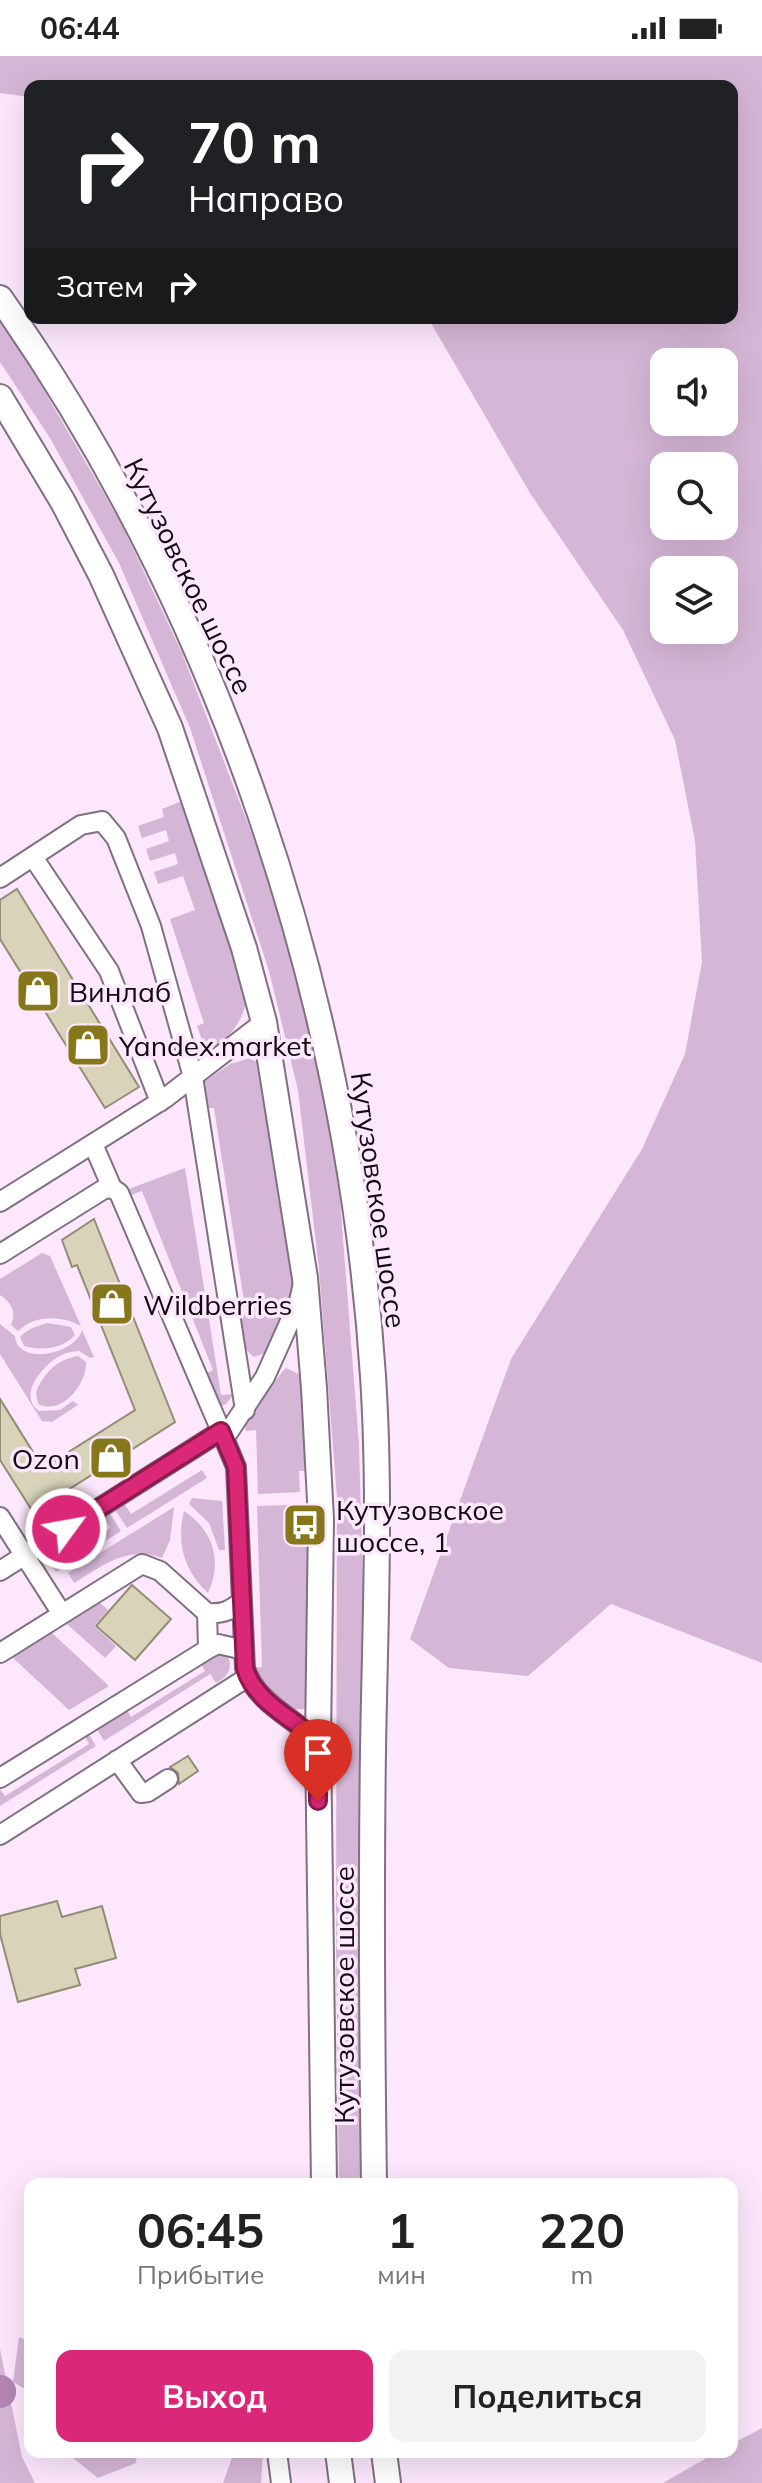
<!DOCTYPE html>
<html lang="ru">
<head>
<meta charset="utf-8">
<style>
  :root { --surface:#fff; --page:#f2f2f2; --text:#222; --muted:#767676; --accent:#db2777 }
  body { margin:0; font-family:Mulish,sans-serif; background:var(--page); color:var(--text); height:100vh; display:flex; flex-direction:column; font-size:30px; white-space:nowrap }
  * { box-sizing:border-box; margin:0 }
  p { font-size:26px; color:var(--muted) }
  .icon { flex:none; width:44px; height:44px; fill:none; stroke:currentColor; stroke-width:2; stroke-linecap:round; stroke-linejoin:round }
  .map { position:relative; flex:1; overflow:hidden }
  .sheet { position:absolute; left:24px; top:2122px; width:714px; height:280px; display:flex; flex-direction:column; background:var(--surface); border-radius:16px; box-shadow:0 8px 32px #0002 }
  .sheet>* { flex:none }
  .guide { position:absolute; left:24px; top:24px; width:714px; height:244px; border-radius:16px; box-shadow:0 8px 32px #0002; background:#202124; color:#fff; overflow:hidden }
  .buttons { position:absolute; left:650px; top:292px; display:grid; gap:16px }
  .buttons a { display:grid; place-items:center; width:88px; height:88px; border-radius:16px; background:var(--surface); box-shadow:0 8px 32px #0002; font-size:40px }
  .pin { position:absolute; display:grid; place-items:center; width:68px; height:68px; color:#fff; margin:-82px -34px; border-radius:50% 50% 50% 0; rotate:-45deg; box-shadow:0 0 8px #0007 }
  .pin .icon { rotate:45deg }
  .me { position:absolute; width:88px; margin:-44px; rotate:58deg; stroke-linejoin:round; filter:drop-shadow(0 0 6px #0008) }
  .turn { display:flex; align-items:center; gap:28px; height:168px; padding:0 32px; font-size:36px }
  .turn .icon { width:104px; height:104px; stroke-width:2.5 }
  .turn b { display:block; font-size:56px; line-height:68px }
  .then { display:flex; align-items:center; height:76px; padding:0 32px; background:#0003; gap:16px; font-size:30px }
  .eta { display:flex; justify-content:space-evenly; align-items:center; height:136px; text-align:center }
  .eta b { font-size:48px; font-weight:700; line-height:56px }
  .cta { display:flex; gap:16px; margin-top:auto; padding:16px 32px }
  .cta a { flex:1; height:92px; border-radius:16px; background:var(--accent); color:#fff; font-size:32px; font-weight:700; line-height:92px; text-align:center }
  .cta a+a { background:var(--page); color:var(--text) }
  .status { display:flex; justify-content:space-between; align-items:center; height:56px; padding:0 40px; background:var(--surface); direction:ltr }
  .status svg { height:22px; fill:currentColor }
  .map>svg:first-child { display:block }
  .green { fill:#d5b6d6; fill-rule:evenodd }
  .lines { fill:none; stroke-linecap:round; stroke-linejoin:round }
  .river { stroke:#b386b4; stroke-width:32 }
  .building { fill:#d8d3b9; stroke:#928d75; stroke-width:2 }
  .minor-casing { stroke:#816f82; stroke-width:22 }
  .major-casing { stroke:#816f82; stroke-width:28 }
  .minor { stroke:#fff; stroke-width:18 }
  .major { stroke:#fff; stroke-width:24 }
  .route-casing { stroke:#8e194d; stroke-width:20 }
  .route { stroke:#db2777; stroke-width:14 }
  .labels { text-anchor:middle; dominant-baseline:central; stroke-width:7; stroke-linejoin:round; paint-order:stroke }
  .street-label { font-size:28px; fill:#120b12; stroke:#fce7fc }
  .poi-label { font-size:28px; fill:#120b12; stroke:#fce7fc; text-anchor:start }
</style>
</head>
<body>
<div class="status"><b>06:44</b><svg viewBox="0 0 49 12"><path d="M0 12V9h3v3zM5 12V6h3v6zM10 12V3h3v9zM15 12V0h3v12zM26 1h20v11H26zM47 4h2v5h-2z"/></svg></div>
<div class="map">
<svg width="762" height="2427" viewBox="0 0 762 2427">
  <rect width="100%" height="100%" fill="#fce7fc"/>
  <!-- green -->
  <path class="green" d="M 0,0 L 762,0 L 762,1607 L 611,1548 L 528,1620 L 449,1612 L 410,1583 L 511,1303 L 642,1093 L 685,998 L 702,906 L 695,785 L 675,684 L 623,574 L 530,437 L 428,262 L 732,262 L 732,30 L 30,30 L 30,41 L 0,37 ZM 664,306 L 724,306 L 724,366 L 664,366 ZM 724,410 L 724,470 L 664,470 L 664,410 ZM 664,514 L 724,514 L 724,574 L 664,574 Z
    M 0,265 L 20,293 L 121,467 L 182,597 L 276,840 L 318,994 L 340,1144 L 359,1389 L 365,1596 L 362,2128 L 339,2128 L 336,1886 L 337,1442 L 319,1213 L 298,1034 L 269,915 L 190,672 L 119,507 L 50,382 L 0,306 Z
    M 182,745 L 209,814 L 246,944 C 244,965 226,988 206,995 L 197,970 L 204,967 L 170,863 L 195,854 L 183,820 L 158,828 L 154,816 L 178,808 L 175,797 L 150,805 L 146,793 L 169,785 L 166,774 L 142,782 L 138,770 L 164,761 L 162,753 Z
    M 250,1002 L 261,1009 L 297,1227 L 279,1275 L 265,1297 L 254,1301 C 240,1290 239,1277 237,1260 L 246,1258 L 214,1052 L 206,1052 L 201,1028 L 230,1008 Z
    M 185,1112 L 221,1339 L 234,1338 L 226,1348 L 219,1351 L 203,1319 L 213,1314 L 142,1135 L 128,1140 L 126,1134 Z
    M 42,1197 L 50,1200 L 81,1270 C 60,1259 35,1259 18,1275 L 11,1269 C 17,1256 11,1246 0,1239 L 0,1223 Z
    M 48,1267 L 71,1271 L 75,1279 C 63,1293 41,1295 24,1290 L 20,1281 C 28,1272 38,1270 48,1267 Z
    M 0,1268 L 15,1280 C 17,1310 75,1299 82,1274 L 94,1301 L 90,1302 L 79,1295 C 72,1296 66,1296 60,1300 C 43,1309 17,1339 39,1355 L 60,1354 L 73,1345 L 78,1349 L 52,1366 L 42,1365 L 0,1298 Z
    M 78,1300 L 86,1306 C 87,1328 62,1360 38,1348 L 36,1336 C 45,1316 56,1304 78,1300 Z
    M 286,1312 L 303,1320 L 305,1415 L 299,1415 L 300,1436 L 258,1438 L 256,1374 L 246,1375 L 245,1371 C 254,1359 278,1318 286,1312 Z
    M 202,1414 L 207,1422 L 127,1472 L 114,1452 L 124,1447 L 131,1458 Z
    M 192,1442 L 222,1445 L 225,1494 L 219,1494 L 209,1467 L 189,1448 Z
    M 291,1449 L 290,1474 L 298,1474 L 298,1491 L 309,1491 L 308,1646 L 304,1653 C 282,1657 263,1631 254,1612 L 262,1611 L 257,1450 Z
    M 174,1451 L 170,1484 L 162,1502 C 128,1489 102,1510 74,1527 L 68,1517 Z
    M 184,1455 C 213,1474 223,1505 208,1537 C 184,1515 176,1487 184,1455 Z
    M 109,1456 L 121,1475 L 56,1516 L 44,1497 L 55,1489 L 63,1501 L 110,1472 L 103,1460 Z
    M 99,1546 L 108,1554 L 94,1570 L 116,1590 L 105,1602 L 67,1568 L 73,1561 Z
    M 51,1576 L 109,1630 L 69,1654 L 12,1601 Z
    M 213,1593 L 227,1599 C 234,1612 228,1620 216,1627 L 210,1618 L 104,1685 L 94,1668 L 124,1649 L 131,1661 L 205,1615 L 198,1603 Z
    M 86,1673 L 96,1690 L 0,1750 L 0,1733 L 5,1740 L 89,1688 L 82,1676 Z
    M 19,2281 L 30,2286 L 30,2336 L 13,2326 Z
    M 0,2293 L 22,2401 L 35,2427 L 0,2427 Z
    M 762,2372 L 762,2427 L 663,2427 L 717,2396 L 732,2396 L 732,2388 Z
    M 68,2396 L 137,2396 L 136,2407 L 98,2422 L 69,2399 Z
    M 234,2396 L 263,2396 L 261,2427 L 223,2427 Z"/>
  <g class="lines">
    <!-- river -->
    <path class="river" d="M 0,2335 L 0,2336"/>
  </g>
  <!-- building -->
  <path class="building" d="M 17,833 L 139,1031 L 105,1052 L 0,883 L 0,844 Z
    M 94,1163 L 175,1366 L 33,1456 L 0,1404 L 0,1343 L 43,1412 L 135,1354 L 77,1209 L 72,1211 L 62,1184 Z
    M 132,1529 L 171,1563 L 135,1604 L 96,1570 Z
    M 188,1700 L 198,1715 L 179,1728 L 178,1717 L 170,1711 Z
    M 57,1845 L 62,1861 L 102,1850 L 116,1902 L 75,1913 L 80,1929 L 18,1946 L 0,1878 L 0,1860 Z"/>
  <g class="lines">
    <!-- minor casing -->
    <g class="minor-casing">
      <path id="minor" d="M 33,801 L 109,915 L 160,1046
        M 0,822 L 81,769 L 102,765 L 116,782 L 151,870 L 193,1021 L 245,1354
        M 93,1088 L 112,1132
        M 0,1146 L 164,1043 L 264,966
        M 0,1198 L 104,1133 L 112,1132 L 119,1137 L 221,1375
        M 224,1383 L 265,1321 L 299,1245 L 302,1232
        M 0,1461 L 62,1558
        M 0,1515 L 221,1375 L 236,1411 L 245,1612 C 254,1644 293,1663 318,1684
        M 207,1557 C 223,1558 230,1555 242,1545
        M 208,1593 L 218,1588 L 244,1594
        M 0,1597 L 142,1508 L 160,1515 L 207,1557 L 208,1593 L 0,1722
        M 117,1704 L 141,1737 L 148,1736 L 168,1723
        M 0,1779 L 248,1621
        M 277,2396 L 281,2427"/>
    </g>
    <!-- major casing -->
    <g class="major-casing">
      <path id="major" d="M 0,242 C 219,554 348,940 373,1320 C 381,1444 375,1569 373,1694 C 371,1839 372,1983 374,2128
        M 0,341 L 63,446 L 101,519 L 170,672 L 244,892 L 264,966 L 305,1222 L 314,1332 L 321,1463 L 318,1684 L 324,2128
        M 338,2396 L 342,2427
        M 384,2396 L 388,2427"/>
    </g>
    <!-- minor -->
    <use href="#minor" class="minor"/>
    <!-- major -->
    <use href="#major" class="major"/>
  </g>
  <g class="lines">
    <!-- route casing -->
    <g class="route-casing">
      <path id="route" d="M 66,1473 L 221,1375 L 236,1411 L 245,1612 C 254,1645 293,1663 318,1684 L 318,1745"/>
    </g>
    <!-- route -->
    <use href="#route" class="route"/>
  </g>
  <!-- icons -->
  <defs>
    <g id="shop-square" transform="scale(2.3)"><rect x="-9" y="-9" width="18" height="18" rx="4" fill="#87771b" stroke="#fce7fc"/><path d="M-5-2.5h2.3a2.7 3.5 0 0 1 5.4 0H5L5.5 6h-11ZM-1.5-2.5h3a1.5 2.3 0 0 0-3 0Z" fill="#fff"/></g>
    <g id="bus-square" transform="scale(2.3)"><rect x="-9" y="-9" width="18" height="18" rx="4" fill="#87771b" stroke="#fce7fc"/><path d="M-5-6H5V4H4V6H2V4H-2V6H-4V4H-5ZM-3.5-4V0h7V-4ZM-3.5 1.2v1.5H-2V1.2ZM2 1.2v1.5H3.5V1.2Z" fill="#fff"/></g>
  </defs>
  <g fill-rule="evenodd">
    <use href="#shop-square" x="38" y="935"/>
    <use href="#shop-square" x="88" y="989"/>
    <use href="#shop-square" x="112" y="1248"/>
    <use href="#shop-square" x="111" y="1402"/>
    <use href="#bus-square" x="305" y="1469"/>
  </g>
  <g class="labels">
    <!-- street labels -->
    <g class="street-label">
      <text transform="translate(189 520) rotate(64)">Кутузовское шоссе</text>
      <text transform="translate(379 1144) rotate(82)">Кутузовское шоссе</text>
      <text transform="translate(343 1939) rotate(-90)">Кутузовское шоссе</text>
    </g>
    <!-- poi labels -->
    <g class="poi-label">
      <text x="69" y="935">Винлаб</text>
      <text x="119" y="989">Yandex.market</text>
      <text x="143" y="1248">Wildberries</text>
      <text x="80" y="1402" text-anchor="end">Ozon</text>
      <text x="336" y="1453">Кутузовское<tspan x="336" dy="32">шоссе, 1</tspan></text>
    </g>
  </g>
</svg>
<div class="buttons">
<a><svg class="icon" aria-label="sound" viewBox="0 0 24 24"><path d="M4 9h4l5-4v14l-5-4H4zM17 9q2 3 0 6"/></svg></a>
<a><svg class="icon" aria-label="search" viewBox="0 0 24 24"><circle cx="10" cy="10" r="6"/><path d="M15 15l6 6"/></svg></a>
<a><svg class="icon" aria-label="layers" viewBox="0 0 24 24"><path d="M12 4l9 5-9 5-9-5zM3 14l9 5 9-5"/></svg></a>
</div>
<div class="pin" style="left:318px;top:1745px;background:#d93025"><svg class="icon" aria-label="arrive" viewBox="0 0 24 24"><path d="M6 21V4h12l-3 4 3 4H6"/></svg></div>
<svg class="me" style="left:66px;top:1473px" viewBox="-20 -20 40 40"><circle r="17" fill="#db2777" stroke="#fff" stroke-width="3"/><path d="M0-11L8 9 0 5-8 9z" fill="#fff"/></svg>
<div class="guide">
<div class="turn"><svg class="icon" aria-label="right" viewBox="0 0 24 24"><path d="M7 20v-9h11M14 6l5 5-5 5"/></svg><div><b>70 m</b>Направо</div></div>
<div class="then">Затем<svg class="icon" aria-label="right" viewBox="0 0 24 24"><path d="M7 20v-9h11M14 6l5 5-5 5"/></svg></div>
</div>
<section class="sheet">
<div class="eta">
<div><b>06:45</b><p>Прибытие</p></div>
<div><b>1</b><p>мин</p></div>
<div><b>220</b><p>m</p></div>
</div>
<div class="cta"><a>Выход</a><a>Поделиться</a></div>
</section>
</div>
</body>
</html>
